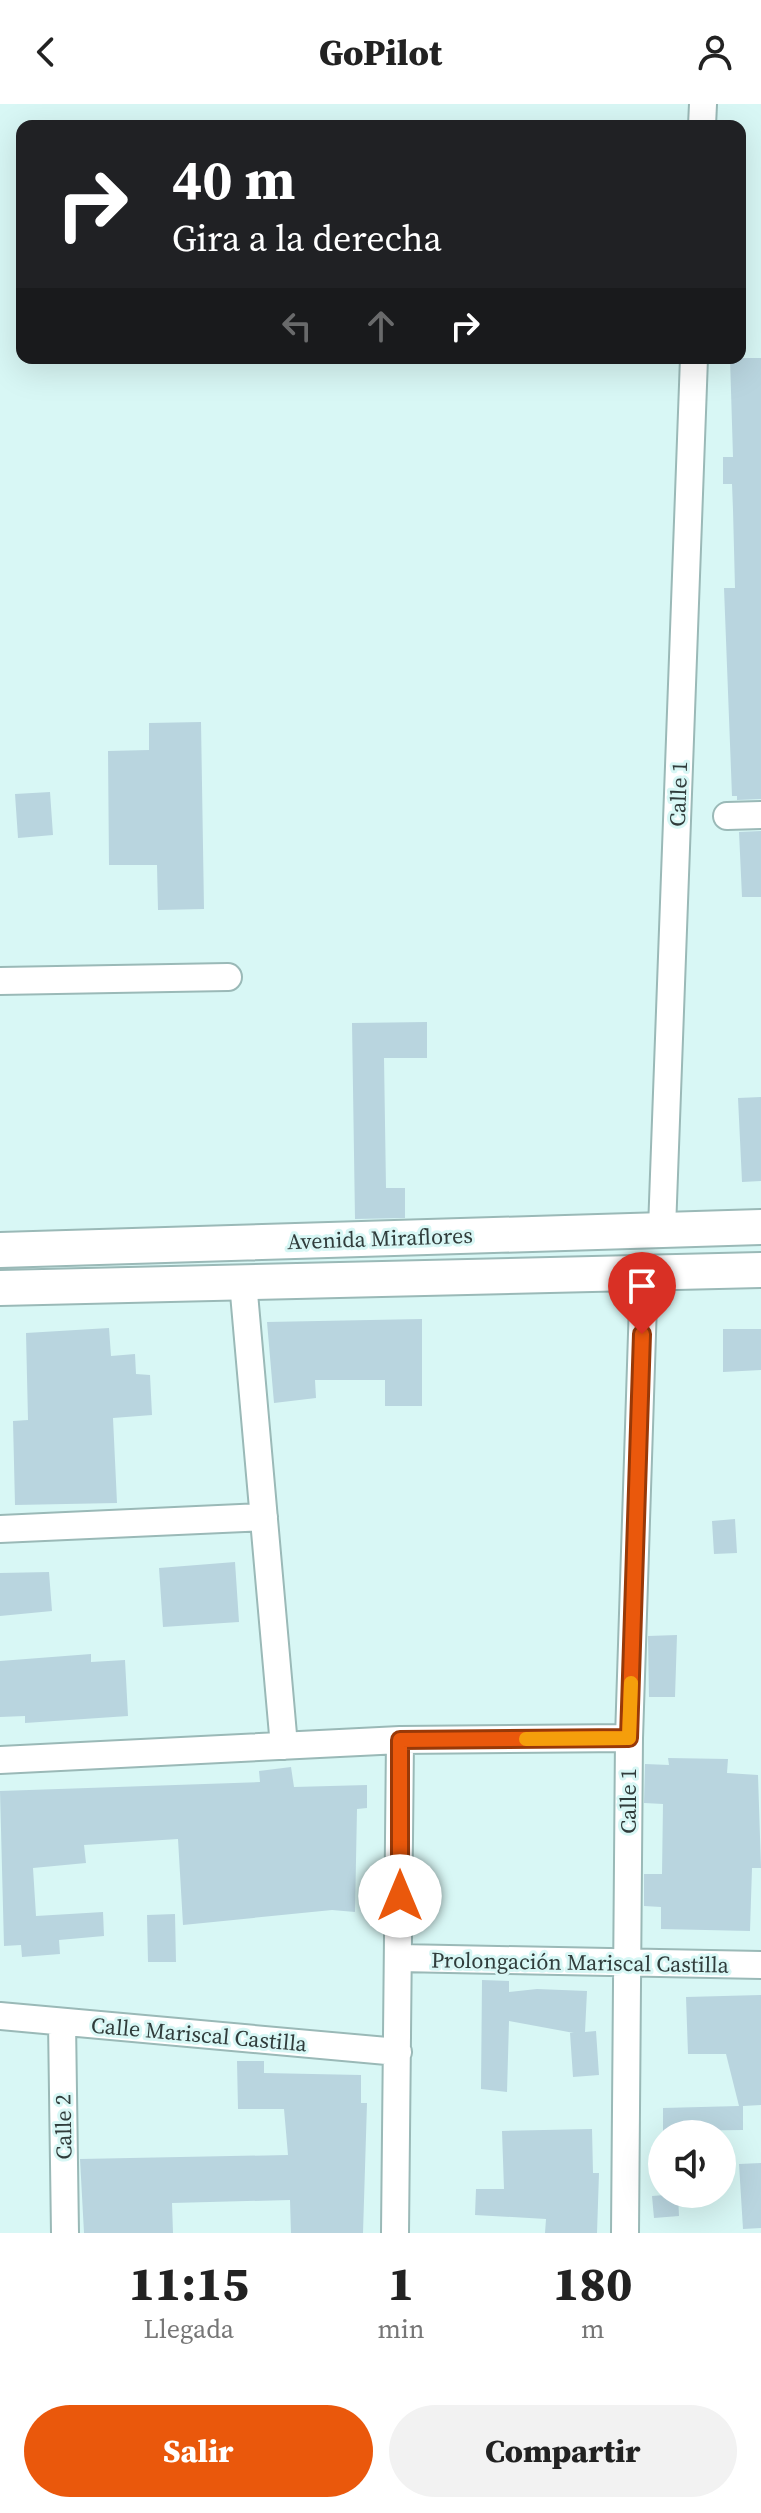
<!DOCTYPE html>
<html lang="es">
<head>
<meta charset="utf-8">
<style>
  :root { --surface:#fff; --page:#f2f2f2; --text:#222; --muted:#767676; --accent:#ea580c }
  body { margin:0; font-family:"Source Serif 4",serif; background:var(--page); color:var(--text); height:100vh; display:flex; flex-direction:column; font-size:30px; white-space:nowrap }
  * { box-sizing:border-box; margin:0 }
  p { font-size:26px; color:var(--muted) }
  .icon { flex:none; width:44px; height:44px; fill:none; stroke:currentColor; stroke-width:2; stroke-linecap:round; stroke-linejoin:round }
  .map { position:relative; height:2129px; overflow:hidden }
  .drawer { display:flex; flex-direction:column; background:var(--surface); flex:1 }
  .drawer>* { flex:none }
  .banner { position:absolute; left:16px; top:16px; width:730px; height:244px; border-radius:16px; box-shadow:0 8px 32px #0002; background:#202124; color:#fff; overflow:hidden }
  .fabs { position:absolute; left:648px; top:2016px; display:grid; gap:16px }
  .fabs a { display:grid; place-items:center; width:88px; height:88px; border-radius:50%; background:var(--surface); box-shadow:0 8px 32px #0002; font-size:40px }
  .pin { position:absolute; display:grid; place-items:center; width:68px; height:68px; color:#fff; margin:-82px -34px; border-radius:50% 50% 50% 0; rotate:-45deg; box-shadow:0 0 8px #0007 }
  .pin .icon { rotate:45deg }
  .me { position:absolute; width:88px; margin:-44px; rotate:0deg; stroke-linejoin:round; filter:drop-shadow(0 0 6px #0008) }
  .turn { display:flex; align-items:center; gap:28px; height:168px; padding:0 24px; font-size:36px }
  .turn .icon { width:104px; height:104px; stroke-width:2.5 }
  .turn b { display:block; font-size:56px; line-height:68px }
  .lanes { display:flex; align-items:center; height:76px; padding:0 24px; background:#0003; justify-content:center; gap:40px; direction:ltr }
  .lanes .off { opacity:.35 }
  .eta { display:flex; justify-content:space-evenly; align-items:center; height:136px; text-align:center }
  .eta b { font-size:48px; font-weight:800; line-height:56px }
  .button { display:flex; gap:16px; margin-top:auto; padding:16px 24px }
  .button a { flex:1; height:92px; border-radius:48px; background:var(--accent); color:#fff; font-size:32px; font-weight:800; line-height:92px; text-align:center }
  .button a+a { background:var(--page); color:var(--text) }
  header { display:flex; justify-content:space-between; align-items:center; height:104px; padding:0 24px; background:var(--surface); font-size:36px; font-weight:800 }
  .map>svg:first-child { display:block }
  .building { fill:#b9d5df }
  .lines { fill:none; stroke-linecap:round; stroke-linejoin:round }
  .minor-casing { stroke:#9ab9b7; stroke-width:30 }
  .tertiary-casing { stroke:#9ab9b7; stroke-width:38 }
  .minor { stroke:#fff; stroke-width:26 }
  .tertiary { stroke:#fff; stroke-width:34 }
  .route-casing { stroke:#983908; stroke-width:20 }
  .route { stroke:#ea580c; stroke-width:14 }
  .slow { stroke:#f59e0b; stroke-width:14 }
  .labels { text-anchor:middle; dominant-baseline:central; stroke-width:6; stroke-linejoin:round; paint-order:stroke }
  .street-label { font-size:22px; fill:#303c3b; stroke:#d8f7f5 }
</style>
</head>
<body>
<header><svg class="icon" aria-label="back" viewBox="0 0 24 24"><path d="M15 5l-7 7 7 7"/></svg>GoPilot<svg class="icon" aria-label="person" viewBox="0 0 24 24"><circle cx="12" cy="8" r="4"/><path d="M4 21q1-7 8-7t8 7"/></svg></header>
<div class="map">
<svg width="761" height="2129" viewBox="0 0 761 2129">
  <rect width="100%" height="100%" fill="#d8f7f5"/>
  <!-- building -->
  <path class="building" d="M 730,254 L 761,254 L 761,695 L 737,696 L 737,692 L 732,692 L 724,484 L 735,484 L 733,406 L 732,380 L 723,380 L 723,353 L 733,353 Z
    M 201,618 L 204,805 L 158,806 L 157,761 L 109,761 L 108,647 L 149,646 L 149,619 Z
    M 50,688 L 53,731 L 18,734 L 15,690 Z
    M 761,727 L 761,793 L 742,793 L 739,728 Z
    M 427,918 L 427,954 L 384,954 L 386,1084 L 405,1084 L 405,1114 L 355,1115 L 352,919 Z
    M 761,993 L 761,1077 L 742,1078 L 738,994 Z
    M 422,1215 L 422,1302 L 385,1302 L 385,1276 L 315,1276 L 316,1294 L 274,1299 L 267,1218 Z
    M 109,1224 L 111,1252 L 135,1250 L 136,1270 L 150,1271 L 152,1311 L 113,1314 L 117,1399 L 15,1401 L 13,1317 L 28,1316 L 26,1229 Z
    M 723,1225 L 761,1225 L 761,1266 L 723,1268 Z
    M 735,1415 L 737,1449 L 714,1450 L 712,1417 Z
    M 235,1458 L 239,1518 L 163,1523 L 159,1464 Z
    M 49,1468 L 52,1507 L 0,1512 L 0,1469 Z
    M 677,1531 L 675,1593 L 649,1593 L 648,1532 Z
    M 91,1550 L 91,1558 L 125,1556 L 128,1612 L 25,1619 L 25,1612 L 0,1613 L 0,1557 Z
    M 668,1654 L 728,1655 L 727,1669 L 758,1671 L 761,1764 L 752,1764 L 750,1827 L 661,1825 L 661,1803 L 644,1802 L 644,1770 L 662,1770 L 663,1700 L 644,1699 L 645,1660 L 669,1661 Z
    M 291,1663 L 294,1683 L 367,1681 L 367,1704 L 357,1705 L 355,1808 L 332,1806 L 183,1821 L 178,1735 L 84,1741 L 86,1759 L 33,1764 L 36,1812 L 103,1808 L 104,1832 L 59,1836 L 60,1850 L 22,1853 L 21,1841 L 4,1842 L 0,1687 L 260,1678 L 259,1667 Z
    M 175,1810 L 176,1858 L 148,1858 L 147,1811 Z
    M 482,1876 L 509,1877 L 509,1888 L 537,1885 L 587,1887 L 585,1928 L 596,1927 L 599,1971 L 573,1973 L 570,1929 L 574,1929 L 509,1917 L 507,1988 L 481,1985 Z
    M 761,1891 L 761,2001 L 743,2002 L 743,2026 L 663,2027 L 663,2004 L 739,2002 L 726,1950 L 688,1950 L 686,1893 Z
    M 237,1957 L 264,1957 L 264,1969 L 361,1971 L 361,1999 L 367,1999 L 363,2129 L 291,2129 L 290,2096 L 172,2099 L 173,2129 L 84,2129 L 80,2055 L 288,2051 L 284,2005 L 238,2005 Z
    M 592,2025 L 593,2069 L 599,2069 L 597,2129 L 545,2129 L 546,2115 L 475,2111 L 476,2085 L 504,2085 L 502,2027 Z
    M 761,2059 L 761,2124 L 743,2125 L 739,2060 Z
    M 678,2090 L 679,2112 L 654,2114 L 652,2092 Z"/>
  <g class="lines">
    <!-- minor casing -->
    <g class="minor-casing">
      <path id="minor" d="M 702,22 L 703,0
        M 727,712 L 761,711
        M 0,877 L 228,873
        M 662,1125 L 694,254
        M 243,1178 L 284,1642
        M 0,1425 L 264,1413
        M 0,1656 L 400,1636 L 629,1634
        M 400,1854 L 761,1861
        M 0,1912 L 398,1948
        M 62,1918 L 65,2129
        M 395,2129 L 400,1636
        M 625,2129 L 629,1634 L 644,1168"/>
    </g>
    <!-- tertiary casing -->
    <g class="tertiary-casing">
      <path id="tertiary" d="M 0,1146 L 761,1123
        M 0,1184 L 761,1166"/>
    </g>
    <!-- minor -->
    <use href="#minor" class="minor"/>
    <!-- tertiary -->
    <use href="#tertiary" class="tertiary"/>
  </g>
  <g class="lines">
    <!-- route casing -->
    <g class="route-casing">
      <path id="route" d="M 400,1792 L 400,1636 L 629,1634 L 642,1230"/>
    </g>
    <!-- route -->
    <use href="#route" class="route"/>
    <!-- slow -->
    <path class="slow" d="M 526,1635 L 629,1634 L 631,1579"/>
  </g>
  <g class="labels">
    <!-- street labels -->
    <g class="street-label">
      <text transform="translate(678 690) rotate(-88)">Calle 1</text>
      <text transform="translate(380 1134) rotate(-2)">Avenida Miraflores</text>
      <text transform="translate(628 1697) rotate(-90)">Calle 1</text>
      <text transform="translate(580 1858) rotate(1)">Prolongación Mariscal Castilla</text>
      <text transform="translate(199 1930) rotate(5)">Calle Mariscal Castilla</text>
      <text transform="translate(63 2023) rotate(-91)">Calle 2</text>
    </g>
  </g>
</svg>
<div class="fabs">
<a><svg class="icon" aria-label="sound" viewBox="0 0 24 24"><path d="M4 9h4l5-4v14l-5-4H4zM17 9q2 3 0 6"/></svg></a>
</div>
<div class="pin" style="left:642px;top:1230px;background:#d93025"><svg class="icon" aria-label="arrive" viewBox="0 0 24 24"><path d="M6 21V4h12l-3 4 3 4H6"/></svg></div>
<svg class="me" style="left:400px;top:1792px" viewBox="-20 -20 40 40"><circle r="19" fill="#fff"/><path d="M0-13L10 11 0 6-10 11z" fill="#ea580c"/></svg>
<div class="banner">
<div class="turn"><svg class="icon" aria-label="right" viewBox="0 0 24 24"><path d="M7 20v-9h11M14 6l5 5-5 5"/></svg><div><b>40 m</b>Gira a la derecha</div></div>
<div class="lanes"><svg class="icon off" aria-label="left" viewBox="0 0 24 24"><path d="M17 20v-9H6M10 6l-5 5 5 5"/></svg><svg class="icon off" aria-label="ahead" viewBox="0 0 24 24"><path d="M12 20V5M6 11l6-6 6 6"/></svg><svg class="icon" aria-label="right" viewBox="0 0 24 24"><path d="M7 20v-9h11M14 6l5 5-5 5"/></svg></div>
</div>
</div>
<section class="drawer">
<div class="eta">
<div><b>11:15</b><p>Llegada</p></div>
<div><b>1</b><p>min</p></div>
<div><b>180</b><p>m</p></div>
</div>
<div class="button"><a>Salir</a><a>Compartir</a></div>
</section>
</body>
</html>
